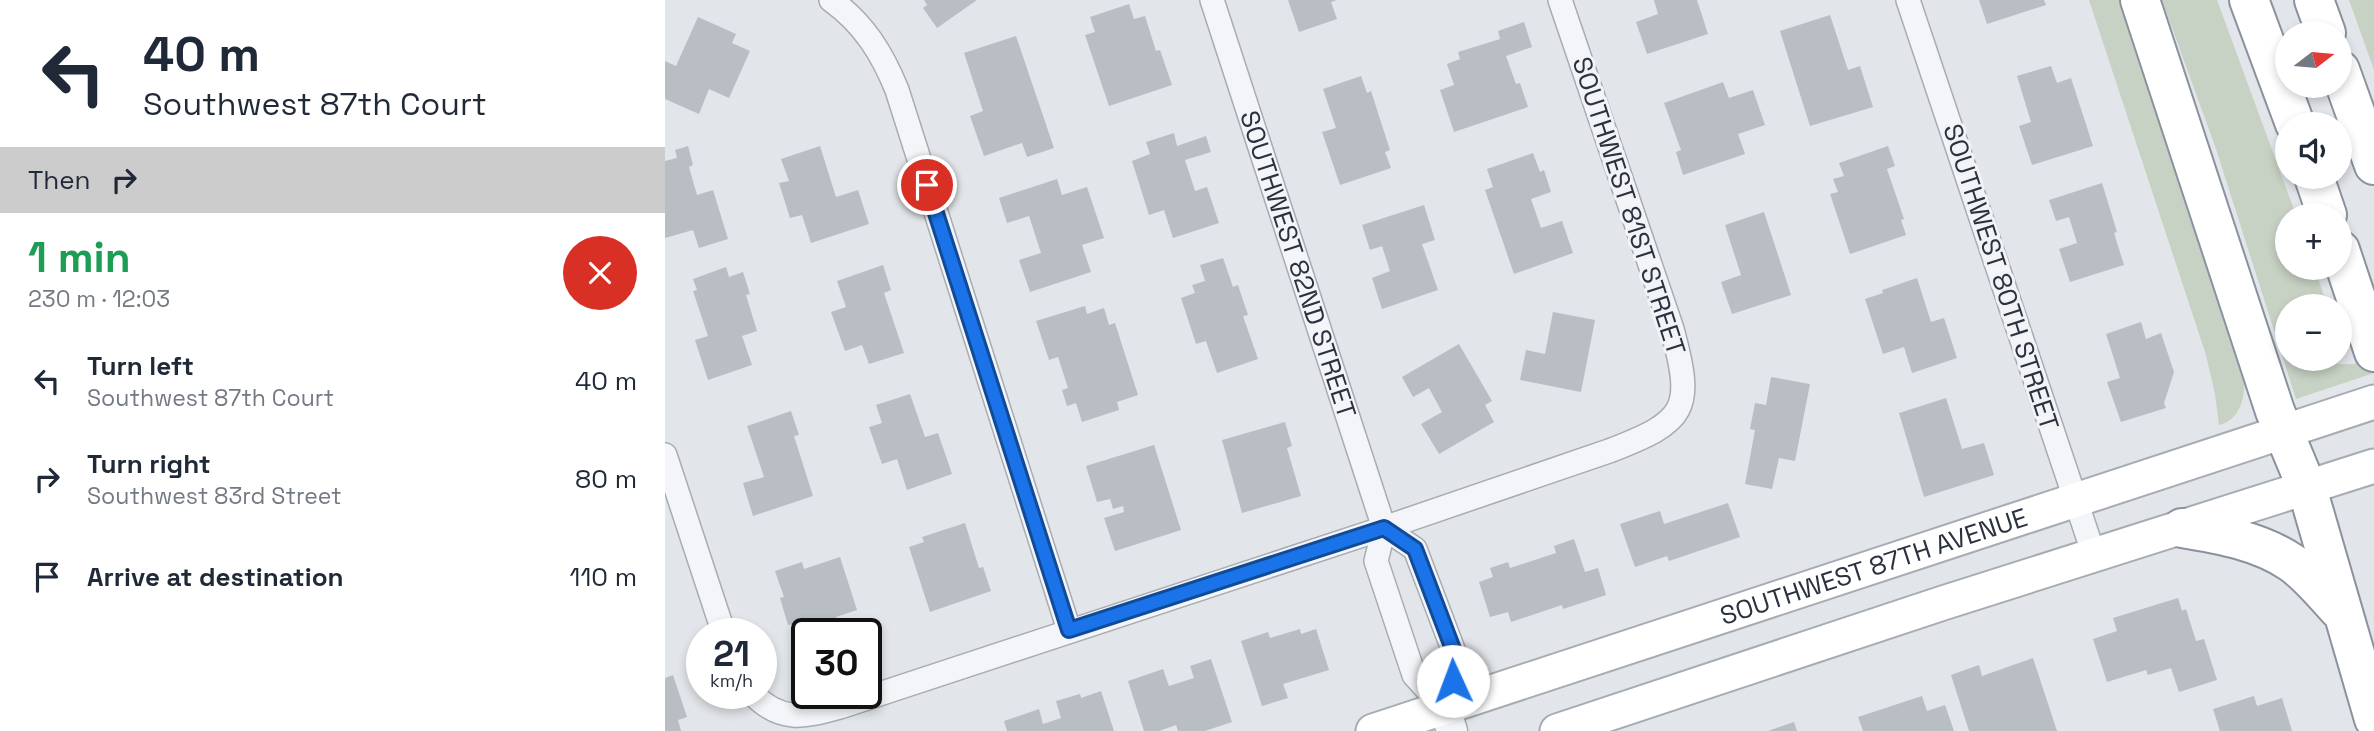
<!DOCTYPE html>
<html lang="en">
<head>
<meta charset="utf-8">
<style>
  :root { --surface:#fff; --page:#f6f6f7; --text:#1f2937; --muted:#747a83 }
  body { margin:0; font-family:"Space Grotesk",sans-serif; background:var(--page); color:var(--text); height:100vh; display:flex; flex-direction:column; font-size:26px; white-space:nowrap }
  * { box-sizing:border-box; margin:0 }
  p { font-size:23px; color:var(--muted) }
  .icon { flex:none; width:38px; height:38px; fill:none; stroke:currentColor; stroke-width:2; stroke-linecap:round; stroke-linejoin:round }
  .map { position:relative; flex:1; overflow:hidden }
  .drawer { display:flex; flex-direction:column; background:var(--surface); width:665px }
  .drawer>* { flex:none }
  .guide { background:#fff; color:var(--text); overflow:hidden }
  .needle { width:46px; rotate:74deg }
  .fabs { position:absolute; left:1610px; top:21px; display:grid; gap:14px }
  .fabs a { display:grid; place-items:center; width:77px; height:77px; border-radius:50%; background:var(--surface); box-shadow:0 4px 10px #0003; font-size:35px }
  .speed { position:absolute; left:21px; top:618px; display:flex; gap:14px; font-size:35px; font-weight:700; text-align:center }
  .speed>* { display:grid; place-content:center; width:91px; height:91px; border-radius:50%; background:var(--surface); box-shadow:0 4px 10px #0003; line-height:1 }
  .speed small { font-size:18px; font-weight:400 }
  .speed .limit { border:4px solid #111; border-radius:10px; background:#fff; color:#111 }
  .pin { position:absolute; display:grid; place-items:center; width:60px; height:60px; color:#fff; margin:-30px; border:4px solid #fff; border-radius:50%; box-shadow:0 2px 7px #0007 }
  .me { position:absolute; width:77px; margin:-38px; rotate:358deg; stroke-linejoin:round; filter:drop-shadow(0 0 5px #0008) }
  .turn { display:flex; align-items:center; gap:24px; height:147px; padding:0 28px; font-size:32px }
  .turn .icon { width:91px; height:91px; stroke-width:2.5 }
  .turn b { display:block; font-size:49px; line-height:60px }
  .then { display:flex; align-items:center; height:66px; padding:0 28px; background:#0003; gap:14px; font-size:26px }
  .round { display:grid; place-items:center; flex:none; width:74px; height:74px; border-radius:37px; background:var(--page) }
  .overview { display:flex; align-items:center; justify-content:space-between; height:119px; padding:0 28px }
  h1 { font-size:42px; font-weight:700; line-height:52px; color:#1e9e55 }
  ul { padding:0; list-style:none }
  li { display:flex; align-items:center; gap:21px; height:98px; padding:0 28px }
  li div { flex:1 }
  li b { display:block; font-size:26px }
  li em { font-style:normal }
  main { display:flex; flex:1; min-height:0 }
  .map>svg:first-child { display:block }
  .green { fill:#c7d2c4 }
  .building { fill:#b9bec5 }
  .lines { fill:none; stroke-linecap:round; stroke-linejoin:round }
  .minor-casing { stroke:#a7acb3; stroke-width:26 }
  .tertiary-casing { stroke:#a7acb3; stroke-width:33 }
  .secondary-casing { stroke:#a7acb3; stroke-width:37 }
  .motorway-casing { stroke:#8a929e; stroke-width:42 }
  .minor { stroke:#f4f5f8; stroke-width:23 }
  .tertiary { stroke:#f4f5f8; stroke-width:30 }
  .secondary { stroke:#fff; stroke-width:33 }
  .motorway { stroke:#fff; stroke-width:38 }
  .route-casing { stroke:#114b97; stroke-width:18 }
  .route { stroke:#1a73e8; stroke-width:12 }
  .labels { text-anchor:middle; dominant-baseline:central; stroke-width:6; stroke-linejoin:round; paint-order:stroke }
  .street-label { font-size:26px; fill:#2b323f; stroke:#f1f3f7 }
</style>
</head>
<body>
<main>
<section class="drawer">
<div class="guide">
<div class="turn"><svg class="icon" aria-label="left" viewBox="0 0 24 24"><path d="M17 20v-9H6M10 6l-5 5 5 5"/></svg><div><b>40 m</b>Southwest 87th Court</div></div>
<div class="then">Then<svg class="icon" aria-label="right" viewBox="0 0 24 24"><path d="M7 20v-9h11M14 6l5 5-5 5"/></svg></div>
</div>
<div class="overview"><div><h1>1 min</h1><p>230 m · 12:03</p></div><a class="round" style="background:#d93025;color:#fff"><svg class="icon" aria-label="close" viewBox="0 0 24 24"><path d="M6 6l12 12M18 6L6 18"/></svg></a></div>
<ul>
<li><svg class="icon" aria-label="left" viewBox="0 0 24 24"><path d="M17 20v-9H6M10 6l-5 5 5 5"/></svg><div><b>Turn left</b><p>Southwest 87th Court</p></div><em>40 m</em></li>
<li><svg class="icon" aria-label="right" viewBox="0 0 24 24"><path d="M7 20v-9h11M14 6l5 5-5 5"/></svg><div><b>Turn right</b><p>Southwest 83rd Street</p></div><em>80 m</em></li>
<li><svg class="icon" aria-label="arrive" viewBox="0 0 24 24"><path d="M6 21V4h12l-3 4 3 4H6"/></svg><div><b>Arrive at destination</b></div><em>110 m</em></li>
</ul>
</section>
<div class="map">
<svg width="1709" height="731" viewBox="0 0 1709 731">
  <rect width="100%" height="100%" fill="#e2e5e9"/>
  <!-- green -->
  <path class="green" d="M 1424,0 L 1458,0 L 1525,220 L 1576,356 C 1582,379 1583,418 1554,425 L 1550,394 L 1541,355 Z
    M 1497,0 L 1552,0 L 1631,215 L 1622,215 L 1622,268 L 1650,268 L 1662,306 L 1622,306 L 1622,359 C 1654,359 1676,370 1709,360 L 1709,373 L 1631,399 L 1551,149 Z
    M 1684,0 L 1709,0 L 1709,70 Z"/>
  <!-- building -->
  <path class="building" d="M 259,0 L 312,0 L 272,28 L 258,8 L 262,5 Z
    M 623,0 L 672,0 L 666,2 L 672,19 L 634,32 Z
    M 989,0 L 1032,0 L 1043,34 L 982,54 L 971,22 L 993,14 Z
    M 1314,0 L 1379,0 L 1381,5 L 1322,24 Z
    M 464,4 L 469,19 L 480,16 L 491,51 L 495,50 L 507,85 L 444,106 L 420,35 L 430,32 L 425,17 Z
    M 1165,15 L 1183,70 L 1195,66 L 1208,107 L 1145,126 L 1115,31 Z
    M 33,17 L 71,34 L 67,43 L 85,51 L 64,98 L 44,89 L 34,114 L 0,99 L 0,61 L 11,66 Z
    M 859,22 L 867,47 L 841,56 L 851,84 L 855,83 L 863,107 L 789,132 L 775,90 L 789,85 L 782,64 L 795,59 L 793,52 L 835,39 L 833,31 Z
    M 351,36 L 389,148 L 362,157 L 357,143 L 319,156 L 305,116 L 318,111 L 299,53 Z
    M 1386,66 L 1392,83 L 1406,78 L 1428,146 L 1367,165 L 1354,126 L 1366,122 L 1352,76 Z
    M 696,76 L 702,93 L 706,91 L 725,150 L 720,152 L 726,168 L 675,185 L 657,132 L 671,128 L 658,89 Z
    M 1058,82 L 1064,98 L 1088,90 L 1100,125 L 1073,134 L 1080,154 L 1018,175 L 1011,152 L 1016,150 L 999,103 Z
    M 509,133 L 512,146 L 541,136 L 546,152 L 520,160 L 530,191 L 542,187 L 554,223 L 508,238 L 499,210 L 484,215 L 467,161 L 485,154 L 481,142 Z
    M 23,146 L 28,165 L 24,167 L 32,195 L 48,190 L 63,239 L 34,248 L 28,230 L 0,238 L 0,161 L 12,158 L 10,150 Z
    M 155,146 L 171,197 L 193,190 L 204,224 L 146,243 L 137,215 L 125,218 L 114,183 L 124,181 L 116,159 Z
    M 1223,146 L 1230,166 L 1222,169 L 1239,219 L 1236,220 L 1241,235 L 1185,254 L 1165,194 L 1173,192 L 1168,179 L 1179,176 L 1174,163 Z
    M 868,153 L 875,172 L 879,170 L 886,192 L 866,199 L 876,228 L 897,221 L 908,253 L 849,274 L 820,190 L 828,187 L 822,169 Z
    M 392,179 L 397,195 L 422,187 L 439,238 L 417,245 L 426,272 L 365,292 L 354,260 L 376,253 L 364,216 L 342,223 L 334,198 Z
    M 1437,183 L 1452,232 L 1449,233 L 1459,265 L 1405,282 L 1394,249 L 1412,243 L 1404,217 L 1391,221 L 1384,200 Z
    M 759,205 L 770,240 L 757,244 L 773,290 L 717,309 L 707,278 L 725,271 L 717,246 L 705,250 L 697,225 Z
    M 1099,212 L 1126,295 L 1067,314 L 1056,282 L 1076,275 L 1060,225 Z
    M 558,258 L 568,287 L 573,285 L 583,315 L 578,316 L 593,359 L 552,373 L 541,341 L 531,344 L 516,298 L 530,293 L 527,285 L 540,281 L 535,265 Z
    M 218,265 L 226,290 L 219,293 L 239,353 L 204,364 L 197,345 L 180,351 L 166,312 L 181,307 L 172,281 Z
    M 61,267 L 64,277 L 78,272 L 85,294 L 81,295 L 92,331 L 77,336 L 87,365 L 43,380 L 30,340 L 43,336 L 28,291 L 32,290 L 28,279 Z
    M 1252,278 L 1266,322 L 1279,318 L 1292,358 L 1247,373 L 1239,347 L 1218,354 L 1200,299 L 1218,293 L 1217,290 Z
    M 420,306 L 422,314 L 439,308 L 444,325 L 450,323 L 473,395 L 452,402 L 454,410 L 417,422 L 411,403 L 402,406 L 397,390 L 403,388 L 393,357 L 384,360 L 371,321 Z
    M 888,312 L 930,320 L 916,392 L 855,380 L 861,350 L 880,354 Z
    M 1476,322 L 1481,339 L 1496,333 L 1509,372 L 1499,403 L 1501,408 L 1456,422 L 1442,382 L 1455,378 L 1441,334 Z
    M 794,344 L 827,401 L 820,405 L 829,422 L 774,454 L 756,424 L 777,412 L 764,388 L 748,397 L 737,377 Z
    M 1106,377 L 1145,384 L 1130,461 L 1114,458 L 1107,489 L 1080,484 L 1090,430 L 1085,429 L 1090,403 L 1101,405 Z
    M 245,394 L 260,437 L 273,433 L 287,474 L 242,490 L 232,459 L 217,464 L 204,427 L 217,423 L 211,405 Z
    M 1281,398 L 1297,449 L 1319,443 L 1329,475 L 1259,497 L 1234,413 Z
    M 126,411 L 134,435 L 129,436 L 148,496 L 88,516 L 78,483 L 99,477 L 82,426 Z
    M 620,422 L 627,446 L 622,448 L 636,496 L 577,513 L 557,440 Z
    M 489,445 L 516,530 L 450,551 L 439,518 L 459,512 L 458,506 L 448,509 L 445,499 L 432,502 L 421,466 Z
    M 1063,503 L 1075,537 L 1004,561 L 1002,556 L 970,567 L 955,524 L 995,511 L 999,524 Z
    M 300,523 L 314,568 L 318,567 L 326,591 L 265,612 L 244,547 L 259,542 L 257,537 Z
    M 909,539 L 920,572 L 933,568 L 941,595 L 898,609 L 897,605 L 846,622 L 843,612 L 825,617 L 814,582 L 828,577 L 825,568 L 843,562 L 845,568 L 891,553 L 889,546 Z
    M 175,557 L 192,610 L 171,617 L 176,634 L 142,634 L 141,652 L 132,623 L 123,625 L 115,598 L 119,597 L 110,571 L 137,562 L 139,569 Z
    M 1513,598 L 1517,611 L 1521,609 L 1531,641 L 1539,639 L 1552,680 L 1514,692 L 1506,668 L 1483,675 L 1481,670 L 1442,682 L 1428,639 L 1452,631 L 1448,618 Z
    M 635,629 L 636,634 L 651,629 L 664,670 L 618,684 L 623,698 L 597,706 L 576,641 L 603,632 L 605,638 Z
    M 1368,658 L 1392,731 L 1304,731 L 1286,675 L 1314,665 L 1317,676 Z
    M 546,659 L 567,722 L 540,731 L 513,731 L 511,725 L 494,731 L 479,731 L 463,681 L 498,669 L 504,686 L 529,678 L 525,666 Z
    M 8,675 L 22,717 L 13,720 L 16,731 L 0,731 L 0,678 Z
    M 436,691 L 449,731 L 342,731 L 339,721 L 374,709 L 378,724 L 396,718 L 391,701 L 415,694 L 416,698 Z
    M 1257,696 L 1262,711 L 1280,705 L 1289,731 L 1198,731 L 1193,717 Z
    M 1589,696 L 1592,706 L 1617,698 L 1627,731 L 1555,731 L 1548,709 Z
    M 1129,722 L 1132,731 L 1103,731 Z"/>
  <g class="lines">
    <!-- minor casing -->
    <g class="minor-casing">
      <g id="minor">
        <path d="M 166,0 C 199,24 217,53 232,90 L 404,630"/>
        <path id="s1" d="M 547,0 L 719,528 L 711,561 L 749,675 L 780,709 L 794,665 L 750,549 L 719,528"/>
        <path d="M 1243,0 L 1429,555"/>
        <path d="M 0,455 L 59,634"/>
        <path d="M 87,693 C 115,723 139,717 175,707 L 719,528 L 944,451 C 1022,421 1029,410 1007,329 L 895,0"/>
      </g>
    </g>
    <!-- tertiary casing -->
    <g class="tertiary-casing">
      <path id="tertiary" d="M 780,709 L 787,731"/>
    </g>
    <!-- secondary casing -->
    <g class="secondary-casing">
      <g id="secondary">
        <path id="s2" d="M 708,731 L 1709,402"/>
        <path d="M 892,731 L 1278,603 L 1709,466"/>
      </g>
    </g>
    <!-- motorway casing -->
    <g class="motorway-casing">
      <path id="motorway" d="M 1475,0 L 1610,411 L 1642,488 L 1709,719
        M 1584,0 L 1630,124
        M 1649,0 L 1661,33
        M 1675,70 L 1709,165
        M 1649,177 L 1662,215
        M 1675,250 L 1709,352
        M 1517,528 C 1554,534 1595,541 1627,563 C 1645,576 1659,594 1674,610"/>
    </g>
    <!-- minor -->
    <use href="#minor" class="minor"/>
    <!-- tertiary -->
    <use href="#tertiary" class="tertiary"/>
    <!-- secondary -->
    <use href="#secondary" class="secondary"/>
    <!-- motorway -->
    <use href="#motorway" class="motorway"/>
  </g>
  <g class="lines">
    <!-- route casing -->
    <g class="route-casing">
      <path id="route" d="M 262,185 L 404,630 L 719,528 L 750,549 L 794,665 L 788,681"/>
    </g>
    <!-- route -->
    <use href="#route" class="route"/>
  </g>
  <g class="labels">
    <!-- street labels -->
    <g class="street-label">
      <text transform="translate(964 206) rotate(72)">SOUTHWEST 81ST STREET</text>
      <text stroke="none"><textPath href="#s1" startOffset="278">SOUTHWEST 82ND STREET</textPath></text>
      <text transform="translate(1336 277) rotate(72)">SOUTHWEST 80TH STREET</text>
      <text stroke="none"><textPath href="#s2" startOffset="527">SOUTHWEST 87TH AVENUE</textPath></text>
    </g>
  </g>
</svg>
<div class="fabs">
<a><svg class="needle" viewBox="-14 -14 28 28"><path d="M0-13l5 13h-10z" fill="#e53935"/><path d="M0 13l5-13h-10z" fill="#747a83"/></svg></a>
<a><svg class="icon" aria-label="sound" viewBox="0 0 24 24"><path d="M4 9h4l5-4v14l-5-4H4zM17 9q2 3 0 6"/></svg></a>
<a>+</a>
<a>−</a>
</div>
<div class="speed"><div>21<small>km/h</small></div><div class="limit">30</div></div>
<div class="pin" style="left:262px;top:185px;background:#d93025"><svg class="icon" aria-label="arrive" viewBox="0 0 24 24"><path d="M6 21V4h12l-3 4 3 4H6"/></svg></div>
<svg class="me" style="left:788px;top:681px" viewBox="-20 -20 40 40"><circle r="19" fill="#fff"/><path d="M0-13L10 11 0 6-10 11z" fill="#1a73e8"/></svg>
</div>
</main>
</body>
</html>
